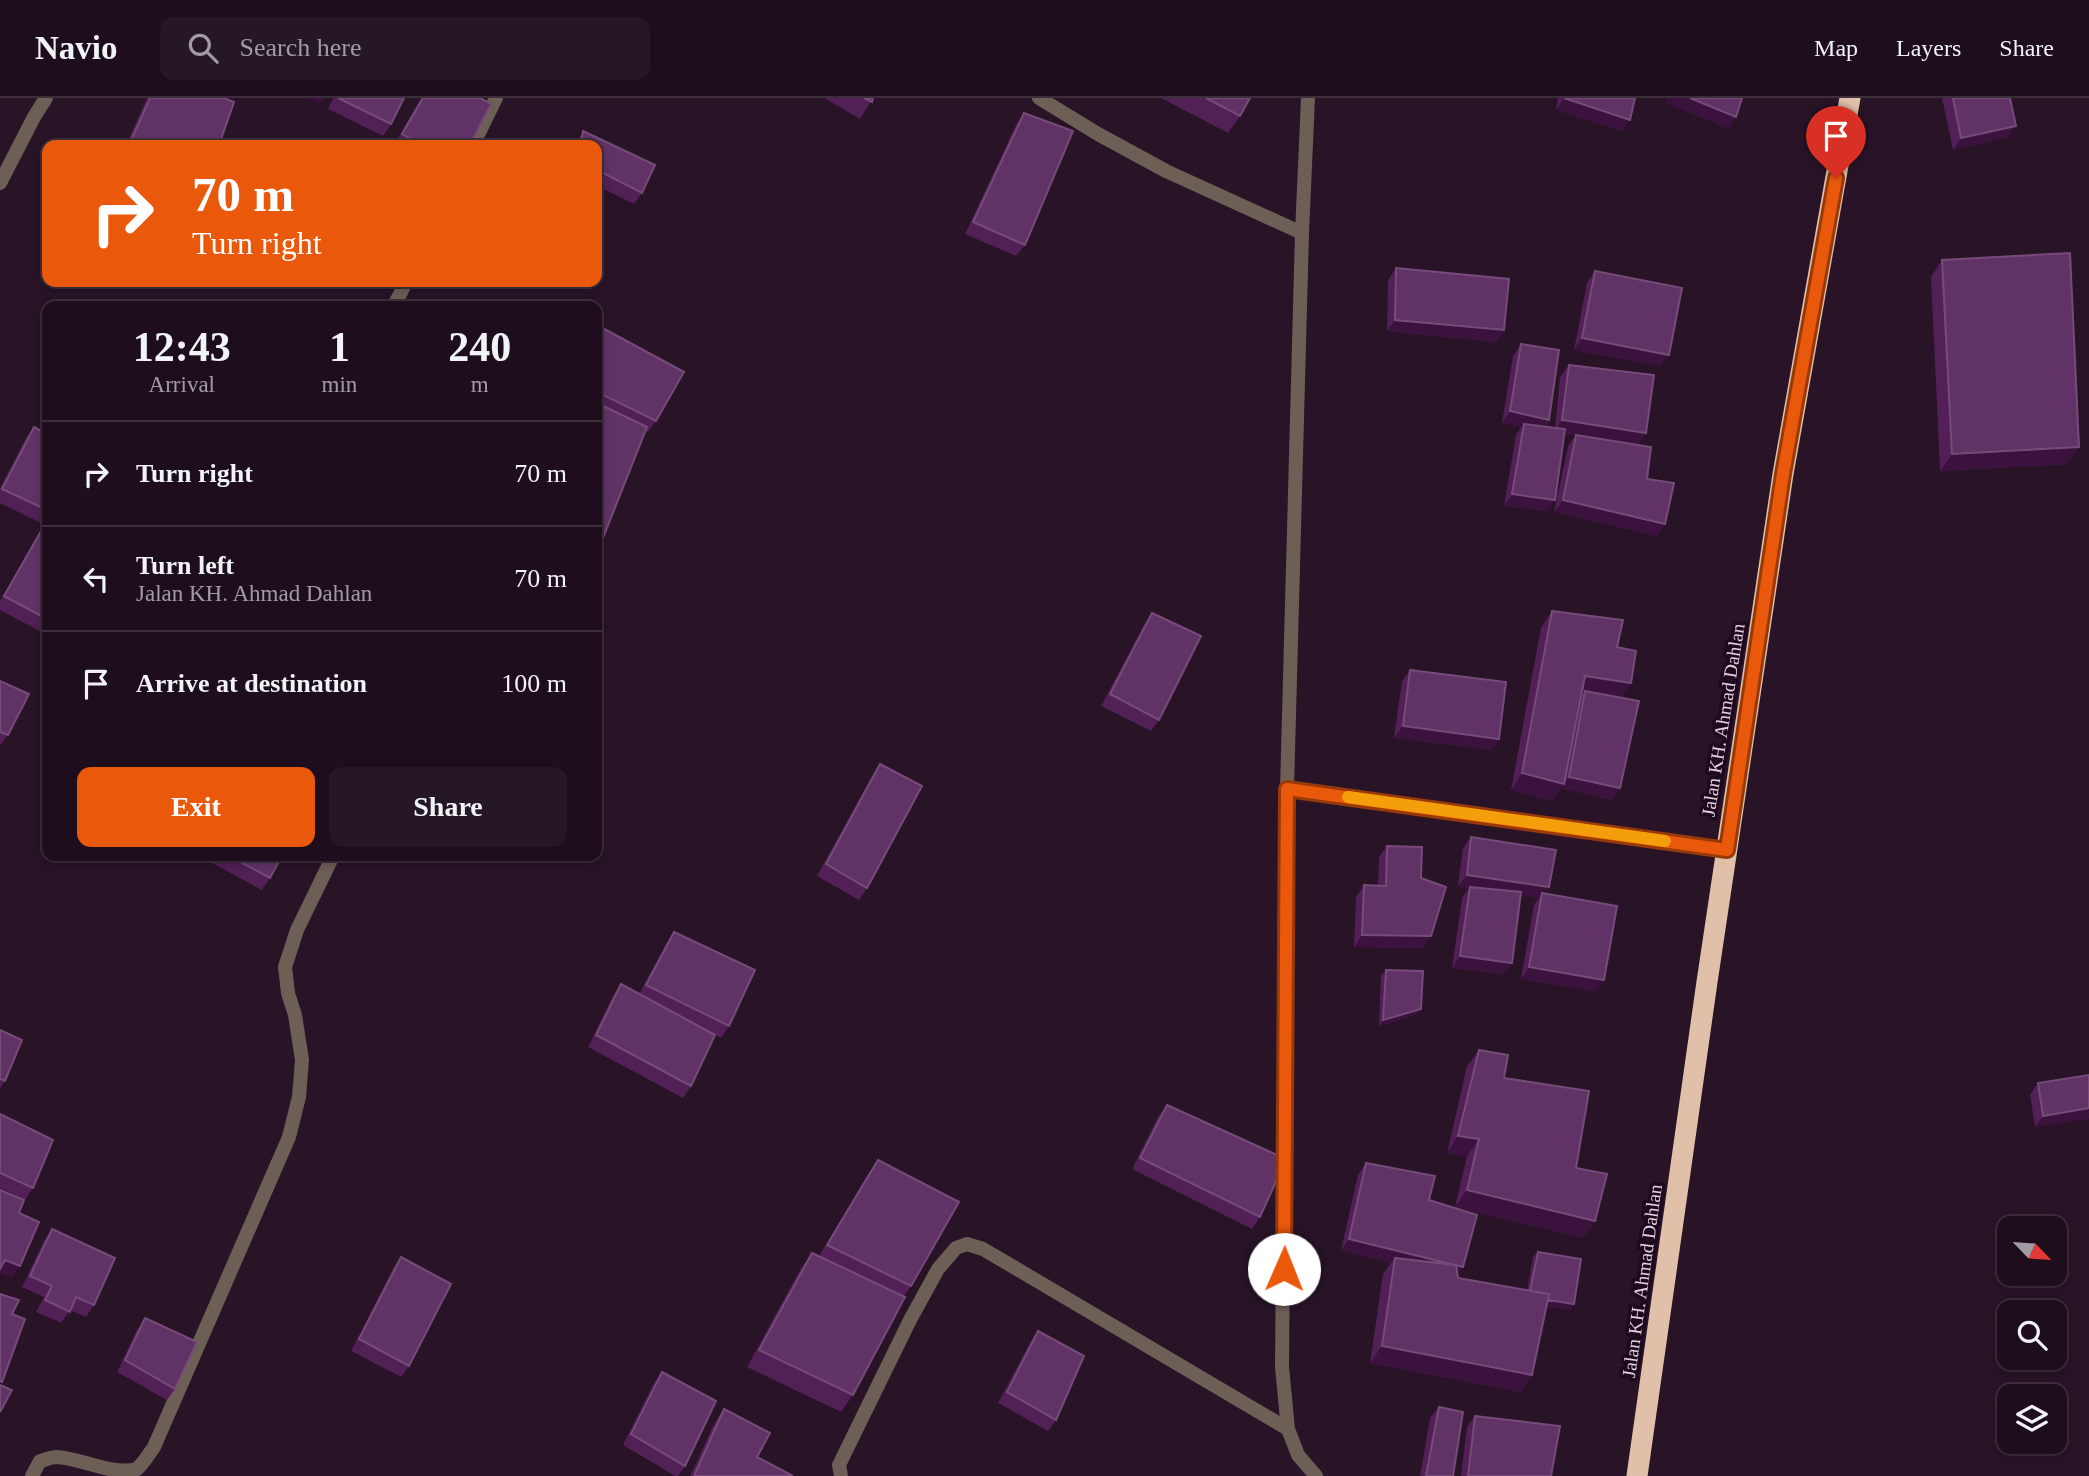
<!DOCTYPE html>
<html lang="en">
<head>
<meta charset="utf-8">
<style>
  :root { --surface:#1e0e1d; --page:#261726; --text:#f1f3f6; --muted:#a19ca4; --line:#3c2e3b; --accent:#ea580c }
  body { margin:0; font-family:"Times New Roman",serif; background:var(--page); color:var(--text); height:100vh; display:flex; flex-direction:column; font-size:26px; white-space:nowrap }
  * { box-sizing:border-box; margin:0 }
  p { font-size:23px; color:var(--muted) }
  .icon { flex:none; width:38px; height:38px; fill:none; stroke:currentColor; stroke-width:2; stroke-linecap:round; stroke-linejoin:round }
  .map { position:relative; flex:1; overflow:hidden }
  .drawer { position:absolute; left:42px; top:203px; width:560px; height:560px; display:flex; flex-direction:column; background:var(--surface); border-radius:14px; box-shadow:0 4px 10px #0003,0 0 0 2px var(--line) }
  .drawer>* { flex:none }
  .banner { position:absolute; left:42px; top:42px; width:560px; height:147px; border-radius:14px; box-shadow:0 4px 10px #0003,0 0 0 2px var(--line); background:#ea580c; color:#fff; overflow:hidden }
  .needle { width:46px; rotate:115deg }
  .tools { position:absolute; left:1997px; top:1118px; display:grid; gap:14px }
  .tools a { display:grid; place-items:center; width:70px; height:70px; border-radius:14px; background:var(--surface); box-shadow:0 4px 10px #0003,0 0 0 2px var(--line); font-size:35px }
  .pin { position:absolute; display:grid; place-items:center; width:60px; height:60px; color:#fff; margin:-72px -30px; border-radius:50% 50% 50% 0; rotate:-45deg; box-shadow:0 0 7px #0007 }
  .pin .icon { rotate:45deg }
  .me { position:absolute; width:77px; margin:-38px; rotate:1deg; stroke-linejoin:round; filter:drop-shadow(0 0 5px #0008) }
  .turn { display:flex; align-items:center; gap:24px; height:147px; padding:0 35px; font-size:32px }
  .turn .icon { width:91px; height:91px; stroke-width:2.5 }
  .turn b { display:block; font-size:49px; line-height:60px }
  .eta { display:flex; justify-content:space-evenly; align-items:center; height:119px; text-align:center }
  .eta b { font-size:42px; font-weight:600; line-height:49px }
  .primary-button { display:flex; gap:14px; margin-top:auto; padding:14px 35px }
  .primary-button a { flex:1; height:80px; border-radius:14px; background:var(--accent); color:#fff; font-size:28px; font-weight:600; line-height:80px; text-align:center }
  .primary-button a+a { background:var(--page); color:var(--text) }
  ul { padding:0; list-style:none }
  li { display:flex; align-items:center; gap:21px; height:105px; padding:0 35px; border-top:2px solid var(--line) }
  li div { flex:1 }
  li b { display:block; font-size:26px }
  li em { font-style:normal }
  header { display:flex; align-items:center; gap:42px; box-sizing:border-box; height:98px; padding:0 35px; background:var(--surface); border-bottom:2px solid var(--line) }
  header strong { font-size:33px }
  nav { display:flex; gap:38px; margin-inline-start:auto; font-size:24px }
  .search { width:490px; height:63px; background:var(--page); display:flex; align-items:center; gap:18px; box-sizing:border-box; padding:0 24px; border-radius:14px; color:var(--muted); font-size:26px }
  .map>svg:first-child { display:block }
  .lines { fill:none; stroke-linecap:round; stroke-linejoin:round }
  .street { stroke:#6c5f56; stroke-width:14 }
  .highway { stroke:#e0c0a8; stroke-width:21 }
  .wall { fill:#521f56 }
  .shaded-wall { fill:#3b123d }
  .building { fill:#613265; stroke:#764b79; stroke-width:2 }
  .route-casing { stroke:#983908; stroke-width:18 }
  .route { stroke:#ea580c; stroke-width:12 }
  .slow { stroke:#f59e0b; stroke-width:12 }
  .labels { text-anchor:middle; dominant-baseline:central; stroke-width:7; stroke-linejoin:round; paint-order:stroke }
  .street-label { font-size:19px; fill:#e2d3e1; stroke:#1e091e }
</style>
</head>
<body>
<header>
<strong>Navio</strong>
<div class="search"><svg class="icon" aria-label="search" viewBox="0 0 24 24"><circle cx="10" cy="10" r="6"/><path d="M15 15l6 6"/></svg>Search here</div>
<nav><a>Map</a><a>Layers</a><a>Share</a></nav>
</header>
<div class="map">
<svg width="2089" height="1378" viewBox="0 0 2089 1378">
  <rect width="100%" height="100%" fill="#281327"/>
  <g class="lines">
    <!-- street -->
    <path class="street" d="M 1039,0 L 1098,36 L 1166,73 L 1302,135
      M 1308,0 L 1302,135 L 1287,691 L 1282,1269 L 1288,1331 L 1298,1357 L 1316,1378
      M 473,47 L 496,0
      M 0,85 L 34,19 L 46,0
      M 394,208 L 406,184
      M 1287,691 L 1727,752
      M 32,1378 L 40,1363 C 45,1362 51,1359 56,1359 C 82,1360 112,1378 137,1371 C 143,1366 149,1356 154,1349 L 289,1039 L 299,999 L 302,962 L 295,917 L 288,895 L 285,869 L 297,832 L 333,758
      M 841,1378 L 839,1367 L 910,1222 L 938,1171 L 956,1150 L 967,1146 L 983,1151 L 1288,1331"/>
    <!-- highway -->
    <path class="highway" d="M 1637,1378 L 1707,884 L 1783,376 L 1850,0"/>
  </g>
  <!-- wall -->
  <path class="wall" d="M 147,0 L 224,0 L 219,47 L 126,47 Z
    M 333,0 L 404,0 L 391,26 L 383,38 L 328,11 Z
    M 421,0 L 480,0 L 470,47 L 394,47 Z
    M 824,0 L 873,0 L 860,21 Z
    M 1161,0 L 1250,0 L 1240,18 L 1228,35 Z
    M 1558,0 L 1635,0 L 1622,33 L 1556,12 Z
    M 1942,0 L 2010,0 L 2008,39 L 1953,52 Z
    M 1024,15 L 1025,147 L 1016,158 L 965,136 L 1016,27 Z
    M 583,33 L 655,67 L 642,95 L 634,106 L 597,88 L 597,47 L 575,47 Z
    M 1942,162 L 2067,366 L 1940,373 L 1931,179 Z
    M 1396,170 L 1504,232 L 1496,244 L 1387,233 L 1388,182 Z
    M 1595,173 L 1661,268 L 1574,252 L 1587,185 Z
    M 597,227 L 656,323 L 648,334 L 645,333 L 599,450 L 597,453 Z
    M 1521,246 L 1549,322 L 1545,329 L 1555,330 L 1560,279 L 1569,267 L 1638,347 L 1647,381 L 1665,426 L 1657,438 L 1554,414 L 1568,348 L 1576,337 L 1565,335 L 1547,413 L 1504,408 L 1516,337 L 1521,329 L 1502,325 L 1513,258 Z
    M 34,329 L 47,336 L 47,428 L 0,405 L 0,390 L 26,340 Z
    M 41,433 L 47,436 L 47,537 L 0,512 L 0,503 L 33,445 Z
    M 1552,513 L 1617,549 L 1631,585 L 1621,599 L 1612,702 L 1561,690 L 1552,703 L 1511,692 L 1541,530 Z
    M 1152,515 L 1159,622 L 1151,633 L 1101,608 L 1144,527 Z
    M 1410,572 L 1499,641 L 1491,652 L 1394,640 L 1402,583 Z
    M 0,583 L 8,637 L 0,648 Z
    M 880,666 L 867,790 L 859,802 L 817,778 L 872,678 Z
    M 1471,739 L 1544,795 L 1596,893 L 1521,881 L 1534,807 L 1539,800 L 1521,797 L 1504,876 L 1452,870 L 1462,800 L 1469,790 L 1458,788 L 1463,750 Z
    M 1387,748 L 1431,838 L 1423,850 L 1354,849 L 1356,799 L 1364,787 L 1378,788 L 1379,759 Z
    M 199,758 L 282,758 L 270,780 L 262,792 Z
    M 674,834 L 729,928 L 721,940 L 715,937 L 691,988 L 683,1000 L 588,949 L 613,898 L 621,886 L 639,896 L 666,846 Z
    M 1386,872 L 1417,916 L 1379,928 L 1381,878 Z
    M 0,932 L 5,983 L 0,990 Z
    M 1479,952 L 1504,980 L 1595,1123 L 1583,1140 L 1455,1109 L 1467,1058 L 1447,1055 L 1467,968 Z
    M 2089,977 L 2035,1029 L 2030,997 L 2038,985 Z
    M 1167,1007 L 1260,1119 L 1252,1131 L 1132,1071 L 1158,1019 Z
    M 0,1016 L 33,1090 L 25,1102 L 0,1090 Z
    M 878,1062 L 911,1188 L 904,1198 L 853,1297 L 841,1314 L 747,1269 L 800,1172 L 812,1155 L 819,1158 L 866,1079 Z
    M 1366,1065 L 1429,1102 L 1458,1180 L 1527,1193 L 1533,1159 L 1538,1154 L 1574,1206 L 1570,1212 L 1547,1208 L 1521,1294 L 1370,1265 L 1383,1176 L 1391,1165 L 1341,1152 L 1358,1077 Z
    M 52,1131 L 94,1207 L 86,1219 L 70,1212 L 61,1225 L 36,1214 L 44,1199 L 22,1189 L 44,1143 Z
    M 401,1159 L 409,1268 L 401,1279 L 351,1253 L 393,1171 Z
    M 145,1220 L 175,1291 L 167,1302 L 117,1274 L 137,1232 Z
    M 1038,1233 L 1056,1322 L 1048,1333 L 998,1305 L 1030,1245 Z
    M 662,1274 L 685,1368 L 678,1378 L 675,1378 L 623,1347 L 654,1285 Z
    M 1439,1309 L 1453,1378 L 1420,1378 L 1430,1320 Z
    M 724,1311 L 757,1359 L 793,1378 L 690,1378 L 713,1328 Z
    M 1475,1318 L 1551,1378 L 1461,1378 L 1467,1329 Z"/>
  <!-- shaded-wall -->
  <path class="shaded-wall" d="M 307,0 L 324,0 L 320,6 Z
    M 1564,0 L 1630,22 L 1622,33 L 1556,12 Z
    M 1668,0 L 1690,0 L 1736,19 L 1728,31 L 1665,5 Z
    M 2016,28 L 2008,39 L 1953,52 L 1961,40 Z
    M 1395,222 L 1504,232 L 1496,244 L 1387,233 Z
    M 1582,240 L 1669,257 L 1661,268 L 1574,252 Z
    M 1510,313 L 1549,322 L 1541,334 L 1524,326 L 1521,329 L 1502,325 Z
    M 1562,322 L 1646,335 L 1638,347 L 1554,334 Z
    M 2079,349 L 2067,366 L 1940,373 L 1952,356 Z
    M 1512,396 L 1555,402 L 1547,413 L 1504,408 Z
    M 1563,402 L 1665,426 L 1657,438 L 1554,414 Z
    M 1585,578 L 1631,585 L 1619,602 L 1585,593 L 1583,596 L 1573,595 Z
    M 1403,628 L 1499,641 L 1491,652 L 1394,640 Z
    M 1522,675 L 1564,686 L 1569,679 L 1620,690 L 1612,702 L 1561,690 L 1552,703 L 1511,692 Z
    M 1467,777 L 1549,789 L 1542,798 L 1542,795 L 1539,800 L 1458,788 Z
    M 1362,837 L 1431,838 L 1423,850 L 1354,849 Z
    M 1460,858 L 1512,865 L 1504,876 L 1452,870 Z
    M 1529,869 L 1604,882 L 1596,893 L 1521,881 Z
    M 1421,911 L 1417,916 L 1379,928 L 1383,922 Z
    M 2089,1010 L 2089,1021 L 2035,1029 L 2043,1018 Z
    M 1458,1038 L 1479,1041 L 1467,1058 L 1447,1055 Z
    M 1467,1092 L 1595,1123 L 1583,1140 L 1455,1109 Z
    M 1349,1141 L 1463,1169 L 1454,1181 L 1395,1160 L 1391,1165 L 1341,1152 Z
    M 5,1162 L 20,1168 L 12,1180 L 0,1175 L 0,1169 Z
    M 1529,1199 L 1574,1206 L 1570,1212 L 1525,1205 Z
    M 1382,1248 L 1532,1277 L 1521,1294 L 1370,1265 Z"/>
  <!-- building -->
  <path class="building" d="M 150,0 L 224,0 L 234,4 L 219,47 L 129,47 Z
    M 338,0 L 404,0 L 391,26 Z
    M 423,0 L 480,0 L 491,6 L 470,47 L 421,47 L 402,36 Z
    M 864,0 L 873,0 L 872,4 Z
    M 1206,0 L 1250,0 L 1240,18 Z
    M 1564,0 L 1635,0 L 1630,22 Z
    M 1690,0 L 1742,0 L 1736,19 Z
    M 1953,0 L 2010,0 L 2016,28 L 1961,40 Z
    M 1024,15 L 1073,33 L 1025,147 L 973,124 Z
    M 583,33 L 655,67 L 642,95 L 597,72 L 597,47 L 581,47 Z
    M 2070,155 L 2079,349 L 1952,356 L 1942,162 Z
    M 1396,170 L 1509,181 L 1504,232 L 1395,222 Z
    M 1595,173 L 1682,190 L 1669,257 L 1582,240 Z
    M 597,227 L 684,274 L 656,323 L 597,294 Z
    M 1521,246 L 1559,252 L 1549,322 L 1510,313 Z
    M 1569,267 L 1654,277 L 1646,335 L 1562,322 Z
    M 597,305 L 647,329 L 599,450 L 597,449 Z
    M 1524,326 L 1565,331 L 1555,402 L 1512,396 Z
    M 34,329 L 47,336 L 47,412 L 2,391 Z
    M 1576,337 L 1651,349 L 1647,381 L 1674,385 L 1665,426 L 1563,402 Z
    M 41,433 L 47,436 L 47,521 L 4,498 Z
    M 1552,513 L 1623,522 L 1617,549 L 1636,553 L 1631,585 L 1585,578 L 1564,686 L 1522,675 Z
    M 1152,515 L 1201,538 L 1159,622 L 1110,596 Z
    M 1410,572 L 1506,584 L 1499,641 L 1403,628 Z
    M 0,583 L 29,596 L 8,637 L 0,634 Z
    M 1585,593 L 1639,603 L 1620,690 L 1569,679 Z
    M 880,666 L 922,688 L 867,790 L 826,766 Z
    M 1471,739 L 1556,752 L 1549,789 L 1467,777 Z
    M 1387,748 L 1422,749 L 1421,780 L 1446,789 L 1431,838 L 1362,837 L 1364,787 L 1386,788 Z
    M 229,758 L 282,758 L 270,780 Z
    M 1470,789 L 1521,794 L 1512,865 L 1460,858 Z
    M 1542,795 L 1617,808 L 1604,882 L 1529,869 Z
    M 674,834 L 755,872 L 729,928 L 646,887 Z
    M 1386,872 L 1423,873 L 1421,911 L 1383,922 Z
    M 621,886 L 715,937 L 691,988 L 596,937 Z
    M 0,932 L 22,942 L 5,983 L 0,981 Z
    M 1479,952 L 1508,957 L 1504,980 L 1589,993 L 1576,1070 L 1607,1076 L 1595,1123 L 1467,1092 L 1479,1041 L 1458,1038 Z
    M 2089,977 L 2089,1010 L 2043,1018 L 2038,985 Z
    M 1167,1007 L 1286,1061 L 1260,1119 L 1140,1060 Z
    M 0,1016 L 53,1042 L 33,1090 L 0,1075 Z
    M 878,1062 L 959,1104 L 911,1188 L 827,1147 Z
    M 1366,1065 L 1435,1078 L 1429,1102 L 1477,1117 L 1463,1169 L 1349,1141 Z
    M 0,1092 L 24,1102 L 19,1115 L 39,1124 L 20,1168 L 5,1162 L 0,1171 Z
    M 52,1131 L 115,1160 L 94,1207 L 76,1199 L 70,1214 L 45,1202 L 52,1188 L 30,1178 Z
    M 1538,1154 L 1581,1161 L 1574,1206 L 1548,1202 L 1549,1196 L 1530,1193 Z
    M 812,1155 L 905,1199 L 853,1297 L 759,1252 Z
    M 401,1159 L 451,1186 L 409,1268 L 359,1241 Z
    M 1395,1160 L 1456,1167 L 1458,1180 L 1549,1196 L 1532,1277 L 1382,1248 Z
    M 0,1196 L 19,1202 L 12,1216 L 25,1221 L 2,1284 L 0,1283 Z
    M 145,1220 L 197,1244 L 175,1291 L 125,1262 Z
    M 1038,1233 L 1084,1258 L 1056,1322 L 1007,1294 Z
    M 662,1274 L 716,1303 L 685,1368 L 631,1336 Z
    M 0,1287 L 12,1292 L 0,1314 Z
    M 1439,1309 L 1463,1314 L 1453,1378 L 1426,1378 Z
    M 724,1311 L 770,1335 L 757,1359 L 793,1378 L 694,1378 Z
    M 1475,1318 L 1560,1328 L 1551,1378 L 1468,1378 Z"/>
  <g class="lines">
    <!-- route casing -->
    <g class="route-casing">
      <path id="route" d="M 1284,1171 L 1287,691 L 1727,752 L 1783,376 L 1836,80"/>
    </g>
    <!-- route -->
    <use href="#route" class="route"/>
    <!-- slow -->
    <path class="slow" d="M 1348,699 L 1665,743"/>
  </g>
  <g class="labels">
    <!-- street labels -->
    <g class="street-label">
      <text transform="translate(1723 622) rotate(-81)">Jalan KH. Ahmad Dahlan</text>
      <text transform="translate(1642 1183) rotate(-82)">Jalan KH. Ahmad Dahlan</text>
    </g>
  </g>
</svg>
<div class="tools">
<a><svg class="needle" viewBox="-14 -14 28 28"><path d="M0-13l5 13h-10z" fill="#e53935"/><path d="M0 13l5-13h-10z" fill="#a19ca4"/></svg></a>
<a><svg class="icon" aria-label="search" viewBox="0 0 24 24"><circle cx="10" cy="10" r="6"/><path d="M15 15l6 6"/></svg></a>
<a><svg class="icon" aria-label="layers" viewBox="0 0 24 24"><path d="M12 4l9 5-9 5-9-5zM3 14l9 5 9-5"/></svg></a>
</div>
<div class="pin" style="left:1836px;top:80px;background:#d93025"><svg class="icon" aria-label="arrive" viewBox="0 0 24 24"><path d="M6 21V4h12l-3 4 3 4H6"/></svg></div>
<svg class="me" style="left:1284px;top:1171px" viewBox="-20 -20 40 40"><circle r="19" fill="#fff"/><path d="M0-13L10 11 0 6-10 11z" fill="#ea580c"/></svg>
<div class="banner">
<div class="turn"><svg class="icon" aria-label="right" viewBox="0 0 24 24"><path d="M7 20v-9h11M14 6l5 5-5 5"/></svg><div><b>70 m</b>Turn right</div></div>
</div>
<section class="drawer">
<div class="eta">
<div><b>12:43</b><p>Arrival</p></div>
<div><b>1</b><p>min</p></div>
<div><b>240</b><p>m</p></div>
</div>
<ul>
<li><svg class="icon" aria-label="right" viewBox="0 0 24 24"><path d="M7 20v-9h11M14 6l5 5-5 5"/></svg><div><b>Turn right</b></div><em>70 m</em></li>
<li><svg class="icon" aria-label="left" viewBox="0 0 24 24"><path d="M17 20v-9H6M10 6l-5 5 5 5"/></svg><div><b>Turn left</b><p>Jalan KH. Ahmad Dahlan</p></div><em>70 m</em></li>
<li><svg class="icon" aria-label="arrive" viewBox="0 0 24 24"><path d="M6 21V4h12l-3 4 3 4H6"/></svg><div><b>Arrive at destination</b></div><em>100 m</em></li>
</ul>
<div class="primary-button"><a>Exit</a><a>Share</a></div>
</section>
</div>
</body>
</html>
